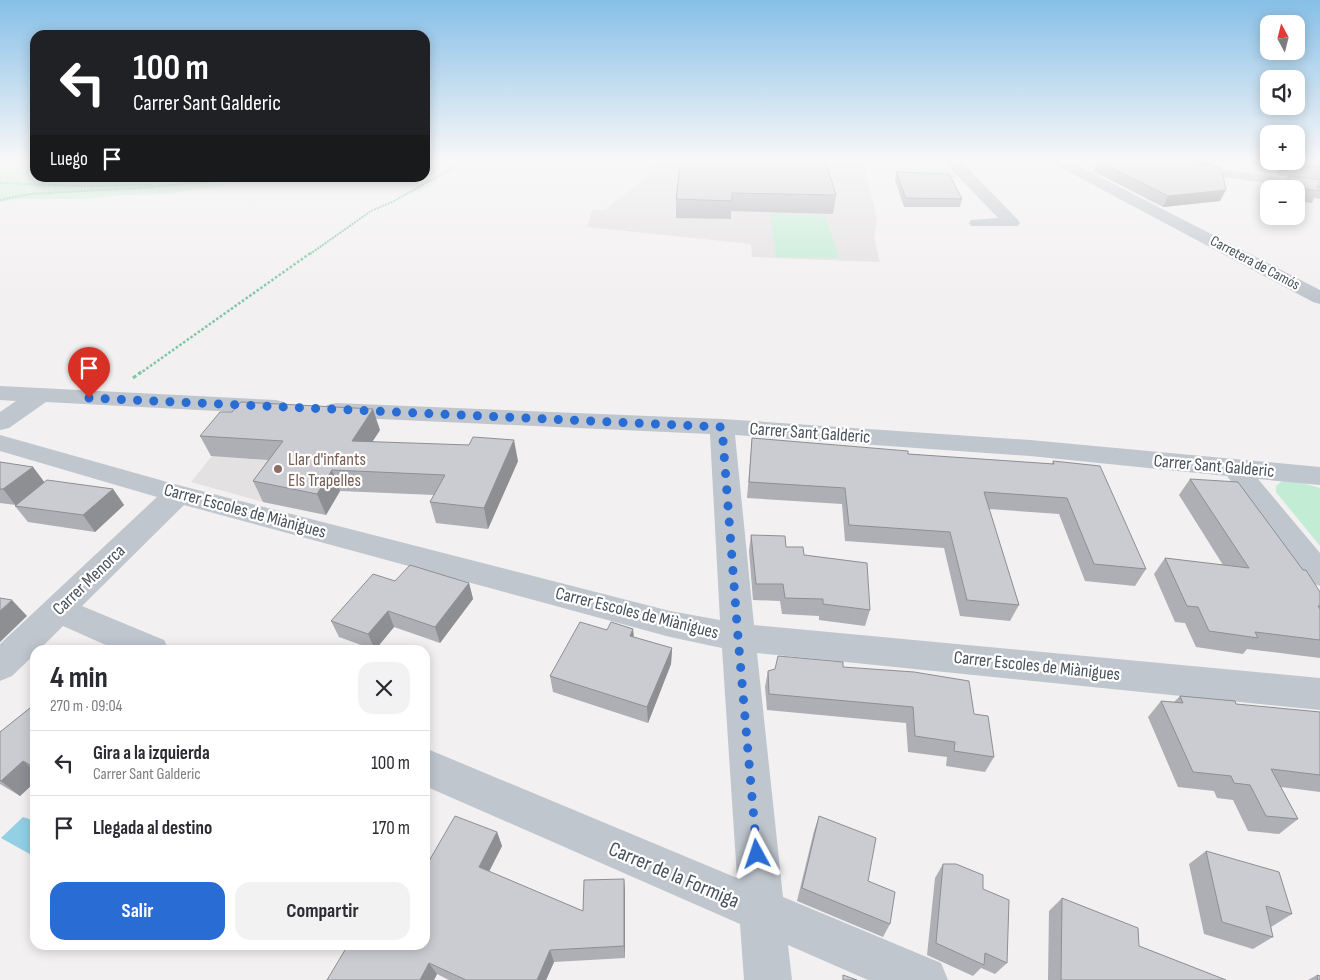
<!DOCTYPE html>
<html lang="es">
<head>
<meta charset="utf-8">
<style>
  :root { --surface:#fff; --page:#f2f2f3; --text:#2b2b33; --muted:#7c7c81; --line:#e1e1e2; --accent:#296cd3 }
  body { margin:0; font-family:"Sofia Sans Condensed",sans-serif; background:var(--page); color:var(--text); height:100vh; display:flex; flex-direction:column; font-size:19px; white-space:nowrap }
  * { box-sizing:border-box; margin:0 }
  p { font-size:16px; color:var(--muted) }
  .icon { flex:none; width:28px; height:28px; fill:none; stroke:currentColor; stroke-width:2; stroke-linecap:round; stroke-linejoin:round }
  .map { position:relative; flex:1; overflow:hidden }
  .sheet { position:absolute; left:30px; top:645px; width:400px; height:305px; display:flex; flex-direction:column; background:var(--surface); border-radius:15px; box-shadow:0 2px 12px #0003 }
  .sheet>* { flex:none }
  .hud { position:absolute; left:30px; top:30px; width:400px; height:152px; border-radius:15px; box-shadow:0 2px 12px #0003; background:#202124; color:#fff; overflow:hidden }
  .needle { width:32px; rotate:353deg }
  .controls { position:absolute; left:1260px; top:15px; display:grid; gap:10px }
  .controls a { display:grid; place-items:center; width:45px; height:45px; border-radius:10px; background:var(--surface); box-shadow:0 2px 12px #0003; font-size:25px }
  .pin { position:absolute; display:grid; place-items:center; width:42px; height:42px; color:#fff; margin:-51px -21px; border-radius:50% 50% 50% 0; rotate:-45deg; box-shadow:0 0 5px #0007 }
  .pin .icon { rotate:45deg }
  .me { position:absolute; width:55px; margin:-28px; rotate:355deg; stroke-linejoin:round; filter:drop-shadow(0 0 4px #0008) }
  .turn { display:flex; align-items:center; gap:18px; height:105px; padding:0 20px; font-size:22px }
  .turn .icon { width:65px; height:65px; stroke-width:2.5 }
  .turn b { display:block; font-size:35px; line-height:42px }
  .then { display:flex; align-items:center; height:48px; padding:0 20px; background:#0003; gap:10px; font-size:19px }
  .round { display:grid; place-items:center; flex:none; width:52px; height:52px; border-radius:15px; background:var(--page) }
  .head { display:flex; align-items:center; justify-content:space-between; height:85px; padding:0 20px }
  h1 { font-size:30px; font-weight:700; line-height:38px }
  .primary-button { display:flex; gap:10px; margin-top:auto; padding:10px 20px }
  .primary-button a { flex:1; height:58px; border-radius:15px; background:var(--accent); color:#fff; font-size:20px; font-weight:700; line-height:58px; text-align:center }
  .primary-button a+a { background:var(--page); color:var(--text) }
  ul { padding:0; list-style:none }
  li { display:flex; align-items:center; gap:15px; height:65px; padding:0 20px; border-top:1px solid var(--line) }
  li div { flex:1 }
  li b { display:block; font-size:19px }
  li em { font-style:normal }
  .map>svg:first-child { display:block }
  .education { fill:#e3e1e1 }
  .green { fill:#c2ecd4 }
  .water { fill:#93d0e5 }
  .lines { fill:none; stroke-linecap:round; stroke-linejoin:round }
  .path-far2 { stroke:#7dc7a6; stroke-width:2; stroke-dasharray:2 1; stroke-linecap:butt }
  .path-far1 { stroke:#7dc7a6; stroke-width:2.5; stroke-dasharray:2.5 2; stroke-linecap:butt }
  .path { stroke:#7dc7a6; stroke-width:3; stroke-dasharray:4 2.5; stroke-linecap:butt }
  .minor { fill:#bfc6cd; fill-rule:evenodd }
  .wall { fill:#aeafb5 }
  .shaded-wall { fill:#8d8f93 }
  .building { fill:#caccd2; stroke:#8d8f93 }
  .route { stroke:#296cd3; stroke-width:9; stroke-dasharray:0 16.2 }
  .education-dot { fill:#8d6e63; stroke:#fff; stroke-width:2 }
  .labels { text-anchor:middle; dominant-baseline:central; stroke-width:4.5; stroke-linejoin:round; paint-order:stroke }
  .far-street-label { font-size:15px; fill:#49525c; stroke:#fff }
  .street-label { font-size:18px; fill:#49525c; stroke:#fff }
  .education-label { font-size:18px; fill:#785e54; stroke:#fff; text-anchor:start }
  .near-street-label { font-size:21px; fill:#49525c; stroke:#fff }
</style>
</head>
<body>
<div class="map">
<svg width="1320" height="980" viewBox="0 0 1320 980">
  <rect width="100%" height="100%" fill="#f2f0f0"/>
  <!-- education -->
  <path class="education" d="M 646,160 L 863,160 L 877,220 L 874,238 L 880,262 L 752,257 L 751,244 L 587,227 L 592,210 L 607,210 L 607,208 L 648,176 L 649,162 Z
    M 239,422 L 321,426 L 380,430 L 325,515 L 263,502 L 191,482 Z"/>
  <!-- green -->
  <path class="green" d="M 0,160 L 35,160 L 35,178 L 267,178 L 167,194 L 123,195 L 86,199 L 18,199 L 0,202 Z
    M 892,160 L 938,160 L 957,178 L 898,179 Z
    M 770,214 L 825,216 L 839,258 L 776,257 Z
    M 1291,480 L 1320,488 L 1320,546 L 1276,492 L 1276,486 L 1282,481 Z"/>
  <!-- water -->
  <path class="water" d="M 23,817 L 35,821 L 35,857 L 1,838 Z"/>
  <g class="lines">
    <!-- path-far2 -->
    <path class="path-far2" d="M 0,183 L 77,186 L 152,185
      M 0,200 L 30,194 L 140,188 L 249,178
      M 310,254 L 371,211 L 394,201 L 467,160"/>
    <!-- path-far1 -->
    <path class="path-far1" d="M 139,374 L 312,252"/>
    <!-- path -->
    <path class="path" d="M 133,378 L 141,372"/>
    <!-- minor -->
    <path class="minor" d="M 946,160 L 960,160 L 1018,220 L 1020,223 L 1018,226 L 971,226 L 969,223 L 971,220 L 998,218 L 952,170 Z
      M 988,160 L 1067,160 L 1320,290 L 1320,304 L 1313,302 L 1054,164 L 995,164 Z
      M 1186,164 L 1320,183 L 1320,191 L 1181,171 L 1179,168 Z
      M 0,386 L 276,400 L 284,402 L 288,407 L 284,412 L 276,414 L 46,402 L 9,428 L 0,430 L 0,412 L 16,401 L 0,400 Z
      M 336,403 L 722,419 L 1030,440 L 1320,467 L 1320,485 L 1258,479 L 1320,553 L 1320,586 L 1309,582 L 1227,476 L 1030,456 L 735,435 L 754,625 L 1320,678 L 1320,710 L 757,653 L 783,897 L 941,963 L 948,980 L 868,980 L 788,945 L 792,980 L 744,980 L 740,924 L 425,786 L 425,748 L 737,878 L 722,648 L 670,637 L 184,505 L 82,606 L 164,640 L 169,650 L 117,650 L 63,626 L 39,650 L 35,650 L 35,654 L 12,676 L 0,681 L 0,644 L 157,497 L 0,451 L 0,435 L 178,485 L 670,611 L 720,620 L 710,434 L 336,417 L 327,415 L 324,410 L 327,405 Z"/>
  </g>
  <!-- wall -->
  <path class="wall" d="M 681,160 L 836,195 L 833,214 L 731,211 L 731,219 L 676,218 L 676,199 Z
    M 1171,160 L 1216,160 L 1213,166 Z
    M 1097,161 L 1220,201 L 1163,207 L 1093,171 Z
    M 1279,161 L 1320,161 L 1320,199 L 1314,198 L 1312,203 L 1296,201 L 1296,189 L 1282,189 L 1282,187 L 1288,177 L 1278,175 L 1275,168 Z
    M 896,172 L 962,199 L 960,207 L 904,207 L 895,180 Z
    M 380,430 L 372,442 L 518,461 L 488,529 L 436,523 L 430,502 L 434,495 L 340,491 L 326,515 L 263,502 L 253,481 L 268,460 L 211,456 L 200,436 Z
    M 752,438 L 908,454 L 1052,464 L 1053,461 L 1146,569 L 1135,586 L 1085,581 L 1059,514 L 989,509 L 1019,605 L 1010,621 L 960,616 L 944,548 L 845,541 L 842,504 L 747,498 Z
    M 0,462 L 33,467 L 44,482 L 113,489 L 124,505 L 95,532 L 28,522 L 15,506 L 16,505 L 0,503 Z
    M 1190,479 L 1303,570 L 1320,592 L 1320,658 L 1247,649 L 1243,654 L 1196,647 L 1185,623 L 1175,622 L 1154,574 L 1165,558 L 1223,565 L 1179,495 Z
    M 751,535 L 786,547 L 804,555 L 870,610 L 865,626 L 819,620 L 819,616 L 782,614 L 780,601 L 753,600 L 749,551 Z
    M 395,581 L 469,583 L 473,599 L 440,643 L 394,627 L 375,650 L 339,637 L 331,621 Z
    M 633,629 L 634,637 L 672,648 L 671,664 L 648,723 L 553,692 L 550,676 L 607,630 Z
    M 843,667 L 974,714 L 994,757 L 985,772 L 946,766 L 947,757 L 908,752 L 906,723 L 767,710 L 765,687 L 768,671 Z
    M 1180,696 L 1236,704 L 1320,712 L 1320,792 L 1281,787 L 1298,819 L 1279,834 L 1248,831 L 1233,800 L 1217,798 L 1214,791 L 1178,787 L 1148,717 L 1161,701 L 1174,702 Z
    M 35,704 L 35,782 L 20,796 L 0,784 L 0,732 Z
    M 819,816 L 868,881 L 890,924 L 883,937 L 797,901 L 814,831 Z
    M 497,832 L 502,846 L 489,872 L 583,911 L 624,879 L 625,892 L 625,958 L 554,962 L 546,980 L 449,980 L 437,974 L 434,980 L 328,980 Z
    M 1206,851 L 1292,914 L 1271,927 L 1273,937 L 1253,949 L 1204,934 L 1189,864 Z
    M 943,864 L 983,889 L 1007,963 L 995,974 L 981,968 L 973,976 L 927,955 L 935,878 Z
    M 1062,898 L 1139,946 L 1226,980 L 1048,980 L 1049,911 Z
    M 1317,975 L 1320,980 L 1308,980 Z"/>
  <!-- shaded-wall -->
  <path class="shaded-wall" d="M 1226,190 L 1220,201 L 1163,207 L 1168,196 Z
    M 373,409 L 380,430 L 359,462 L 352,441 Z
    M 514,440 L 518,461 L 488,529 L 484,508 Z
    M 33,467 L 45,483 L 16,506 L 3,489 Z
    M 332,470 L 340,491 L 326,515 L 317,494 Z
    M 113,489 L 124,505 L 95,532 L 83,515 Z
    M 469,583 L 473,599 L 440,643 L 435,627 Z
    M 12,600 L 27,616 L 0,642 L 0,611 Z
    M 388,611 L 394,627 L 375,650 L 368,634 Z
    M 633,629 L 634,645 L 630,636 Z
    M 672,648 L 671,664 L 648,723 L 647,707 Z
    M 23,761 L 35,771 L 35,782 L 20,796 L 1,781 Z
    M 497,832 L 502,846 L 484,881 L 479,867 Z
    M 624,879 L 625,892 L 625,958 L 624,946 Z
    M 550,950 L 554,962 L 546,980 L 537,980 Z
    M 429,963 L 437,974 L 434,980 L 420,980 Z"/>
  <!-- building -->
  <path class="building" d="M 681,160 L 825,160 L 836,195 L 732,193 L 732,201 L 676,199 Z
    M 1123,160 L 1168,160 L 1221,167 L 1226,190 L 1168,196 L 1097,161 Z
    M 1296,160 L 1307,160 L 1320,161 L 1320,168 L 1284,163 L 1283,161 L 1296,161 Z
    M 896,172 L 949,174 L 962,199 L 906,198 Z
    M 1288,176 L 1320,180 L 1320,186 L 1317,186 L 1319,191 L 1293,187 Z
    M 241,402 L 373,409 L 352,441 L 469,445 L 473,437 L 514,440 L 484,508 L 430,502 L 445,475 L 332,470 L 317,494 L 253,481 L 283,441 L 200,436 L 220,412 L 232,412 Z
    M 752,438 L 908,451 L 908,454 L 1054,464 L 1053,461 L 1100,466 L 1146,569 L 1094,564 L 1067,498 L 984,492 L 1019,605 L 967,600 L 950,532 L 849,525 L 845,488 L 749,482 Z
    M 0,462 L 33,467 L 3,489 L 0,489 Z
    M 1190,479 L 1238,482 L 1303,570 L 1306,570 L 1320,592 L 1320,606 L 1318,606 L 1320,609 L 1320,640 L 1255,632 L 1258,638 L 1209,631 L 1198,607 L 1187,606 L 1165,558 L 1249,568 Z
    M 47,480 L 113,489 L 83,515 L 15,506 Z
    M 751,535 L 785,536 L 786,547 L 803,547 L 804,555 L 867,563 L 870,610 L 823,604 L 823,599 L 785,598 L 783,584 L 756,584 Z
    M 410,565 L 469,583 L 435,627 L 388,611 L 368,634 L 331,621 L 373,574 L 395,581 Z
    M 0,598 L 12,600 L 0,611 Z
    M 580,622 L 607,630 L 611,622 L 633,629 L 630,636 L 672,648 L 647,707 L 550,676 Z
    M 778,656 L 843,662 L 843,667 L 914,672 L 969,681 L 974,714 L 988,716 L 994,757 L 954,751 L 955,742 L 915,736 L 913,707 L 769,694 L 768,671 L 775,669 Z
    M 1180,696 L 1235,701 L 1236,704 L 1320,712 L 1320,775 L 1271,769 L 1298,819 L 1266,816 L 1250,785 L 1234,783 L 1231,776 L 1193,772 L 1161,701 L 1183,703 Z
    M 35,704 L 35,768 L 23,761 L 1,781 L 0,780 L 0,732 Z
    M 455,816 L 497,832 L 479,867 L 583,911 L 584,880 L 624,879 L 624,946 L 550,950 L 537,980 L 466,980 L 429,963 L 420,980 L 327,980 L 348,945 L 425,945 L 425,868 Z
    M 819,816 L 876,838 L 868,881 L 895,892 L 890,924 L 802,888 Z
    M 1206,851 L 1279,872 L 1292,914 L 1266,906 L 1273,937 L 1222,922 Z
    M 943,864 L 956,864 L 983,875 L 983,889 L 1009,900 L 1007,963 L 985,953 L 984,965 L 936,943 Z
    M 1062,898 L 1138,928 L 1139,946 L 1226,980 L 1061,980 Z
    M 843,975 L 857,980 L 843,980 Z
    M 1317,975 L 1320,976 L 1320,980 L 1318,980 Z"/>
  <!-- sky -->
  <linearGradient id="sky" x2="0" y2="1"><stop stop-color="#86bfe7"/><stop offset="0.54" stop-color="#f9f8f8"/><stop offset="1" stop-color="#f9f8f8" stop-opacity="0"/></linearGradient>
  <rect width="1320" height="297" fill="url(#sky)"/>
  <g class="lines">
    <!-- route -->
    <path class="route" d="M 89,398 L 722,427 L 738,637 L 757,854"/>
  </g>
  <!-- markers -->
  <circle class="education-dot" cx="278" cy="469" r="5"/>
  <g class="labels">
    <!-- far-street labels -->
    <g class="far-street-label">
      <text transform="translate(1255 263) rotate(28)">Carretera de Camós</text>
    </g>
    <!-- street labels -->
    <g class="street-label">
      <text transform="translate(810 433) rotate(4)">Carrer Sant Galderic</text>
      <text transform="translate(1214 466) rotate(5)">Carrer Sant Galderic</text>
      <text transform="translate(245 511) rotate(15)">Carrer Escoles de Miànigues</text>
      <text transform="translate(89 580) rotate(-44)">Carrer Menorca</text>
      <text transform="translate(637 613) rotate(14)">Carrer Escoles de Miànigues</text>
      <text transform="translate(1037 666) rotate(6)">Carrer Escoles de Miànigues</text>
    </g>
    <!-- education labels -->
    <g class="education-label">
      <text x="288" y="459">Llar d'infants<tspan x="288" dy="21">Els Trapelles</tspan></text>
    </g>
    <!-- near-street labels -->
    <g class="near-street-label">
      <text transform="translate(674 875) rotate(23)">Carrer de la Formiga</text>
    </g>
  </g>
</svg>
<div class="controls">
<a><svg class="needle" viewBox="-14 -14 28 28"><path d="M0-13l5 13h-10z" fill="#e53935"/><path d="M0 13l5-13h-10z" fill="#7c7c81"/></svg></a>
<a><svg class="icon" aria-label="sound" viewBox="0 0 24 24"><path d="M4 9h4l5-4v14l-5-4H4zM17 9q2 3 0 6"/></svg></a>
<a>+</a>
<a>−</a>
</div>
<div class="pin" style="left:89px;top:398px;background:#d93025"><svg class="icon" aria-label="arrive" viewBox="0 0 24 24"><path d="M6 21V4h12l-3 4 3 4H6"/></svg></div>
<svg class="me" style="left:757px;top:854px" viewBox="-20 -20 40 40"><path d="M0-17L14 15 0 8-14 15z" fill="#296cd3" stroke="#fff" stroke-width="4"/></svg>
<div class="hud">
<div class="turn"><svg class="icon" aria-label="left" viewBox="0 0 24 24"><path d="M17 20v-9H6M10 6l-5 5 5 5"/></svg><div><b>100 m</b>Carrer Sant Galderic</div></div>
<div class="then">Luego<svg class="icon" aria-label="arrive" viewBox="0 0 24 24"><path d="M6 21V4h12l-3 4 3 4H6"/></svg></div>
</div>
<section class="sheet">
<div class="head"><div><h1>4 min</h1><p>270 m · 09:04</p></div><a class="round"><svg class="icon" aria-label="close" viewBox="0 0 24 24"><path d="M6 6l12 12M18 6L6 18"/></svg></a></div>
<ul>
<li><svg class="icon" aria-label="left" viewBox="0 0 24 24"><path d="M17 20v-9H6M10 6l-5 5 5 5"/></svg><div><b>Gira a la izquierda</b><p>Carrer Sant Galderic</p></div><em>100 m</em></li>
<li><svg class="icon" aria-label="arrive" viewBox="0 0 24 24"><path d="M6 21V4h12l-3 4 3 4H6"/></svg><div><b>Llegada al destino</b></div><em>170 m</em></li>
</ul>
<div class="primary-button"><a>Salir</a><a>Compartir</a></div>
</section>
</div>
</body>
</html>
